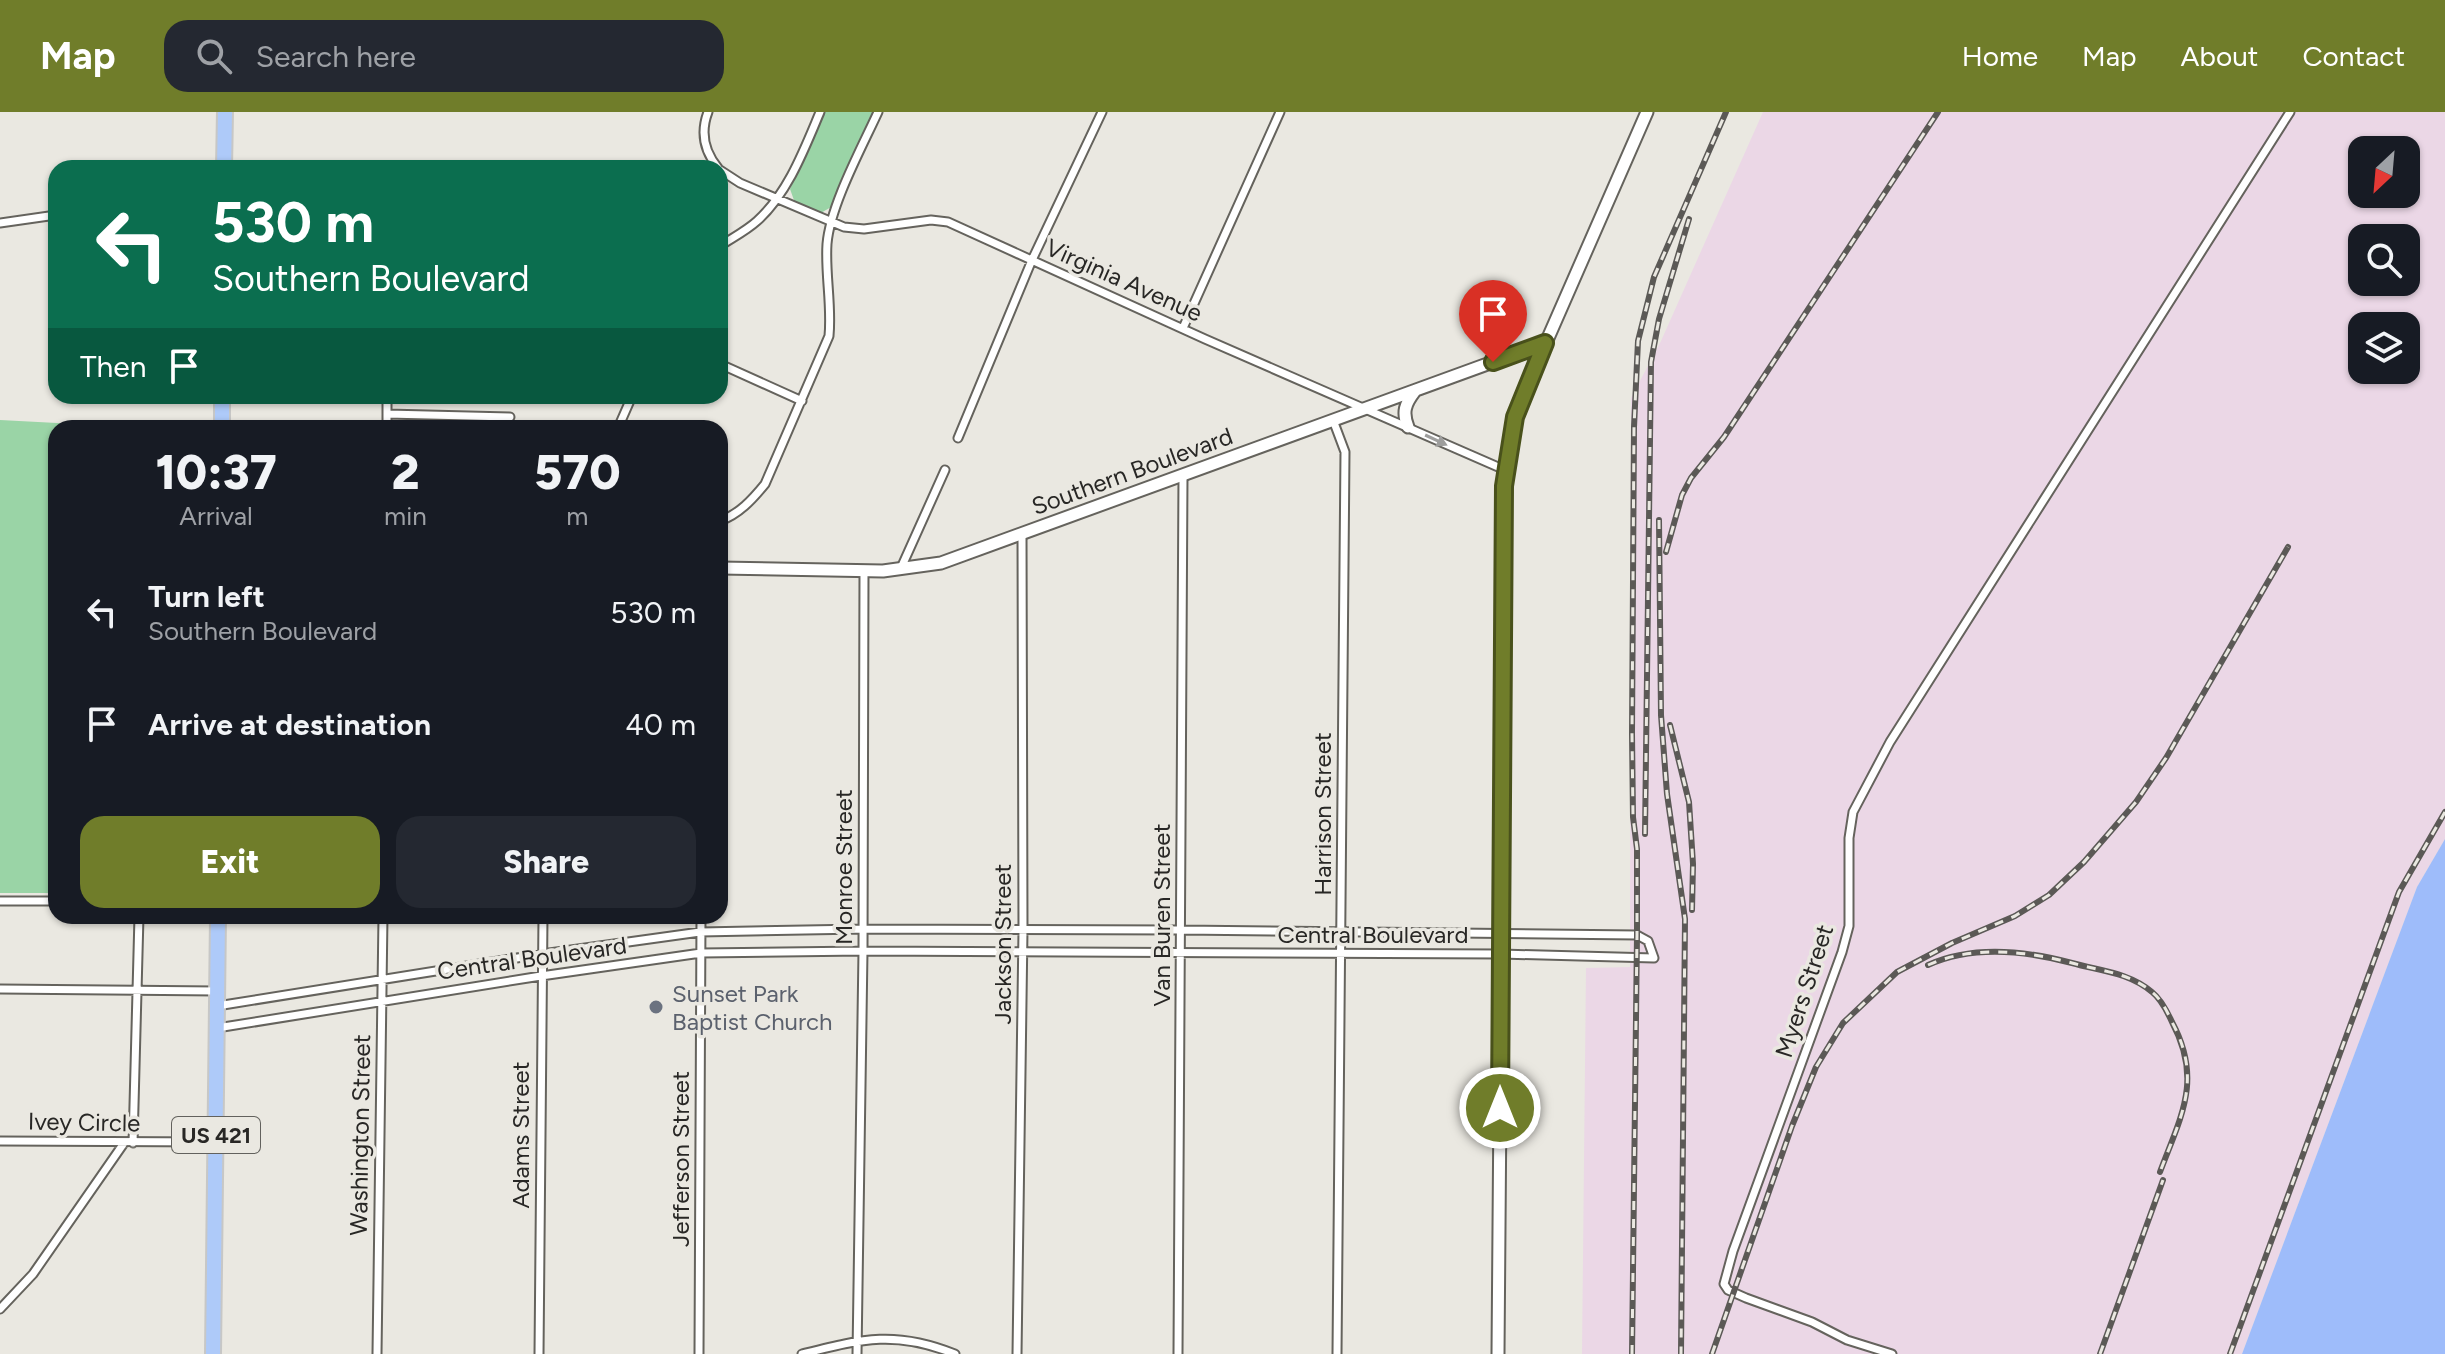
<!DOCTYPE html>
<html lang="en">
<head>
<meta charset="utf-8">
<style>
  :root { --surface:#171b24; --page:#242831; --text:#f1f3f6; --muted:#9ea1a6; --accent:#707d2a }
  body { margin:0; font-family:Figtree,sans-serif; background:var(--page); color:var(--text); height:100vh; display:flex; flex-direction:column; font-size:30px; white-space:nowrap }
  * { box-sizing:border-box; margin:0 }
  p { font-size:26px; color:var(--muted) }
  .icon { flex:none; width:44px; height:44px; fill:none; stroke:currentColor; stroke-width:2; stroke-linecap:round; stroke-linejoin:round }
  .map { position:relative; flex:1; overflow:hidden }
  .sheet { position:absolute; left:48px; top:308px; width:680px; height:504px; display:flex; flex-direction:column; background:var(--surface); border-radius:24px; box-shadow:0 2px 6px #0004 }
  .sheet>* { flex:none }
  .hud { position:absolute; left:48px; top:48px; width:680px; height:244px; border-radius:24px; box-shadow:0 2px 6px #0004; background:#0b6e4f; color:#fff; overflow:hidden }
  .needle { width:52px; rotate:206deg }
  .buttons { position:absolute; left:2348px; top:24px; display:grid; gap:16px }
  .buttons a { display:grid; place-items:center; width:72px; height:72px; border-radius:16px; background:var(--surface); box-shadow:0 2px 6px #0004; font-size:40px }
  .pin { position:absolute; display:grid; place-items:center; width:68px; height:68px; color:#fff; margin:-82px -34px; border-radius:50% 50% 50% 0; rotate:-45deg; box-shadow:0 0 8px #0007 }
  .pin .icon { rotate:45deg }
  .me { position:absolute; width:88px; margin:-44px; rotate:0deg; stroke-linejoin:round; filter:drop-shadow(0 0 6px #0008) }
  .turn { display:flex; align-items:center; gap:28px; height:168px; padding:0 32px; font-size:36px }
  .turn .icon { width:104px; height:104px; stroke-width:2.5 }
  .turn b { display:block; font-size:56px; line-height:68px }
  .then { display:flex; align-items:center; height:76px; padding:0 32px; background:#0003; gap:16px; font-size:30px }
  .eta { display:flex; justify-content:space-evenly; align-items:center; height:136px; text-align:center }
  .eta b { font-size:48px; font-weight:800; line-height:56px }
  .cta { display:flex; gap:16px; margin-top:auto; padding:16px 32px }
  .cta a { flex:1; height:92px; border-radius:24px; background:var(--accent); color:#fff; font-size:32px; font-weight:800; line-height:92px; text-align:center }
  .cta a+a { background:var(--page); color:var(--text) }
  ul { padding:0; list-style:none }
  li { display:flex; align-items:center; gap:24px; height:112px; padding:0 32px }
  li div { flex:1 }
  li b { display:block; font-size:30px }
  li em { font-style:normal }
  header { display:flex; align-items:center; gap:48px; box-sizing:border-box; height:112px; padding:0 40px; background:var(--accent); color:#fff }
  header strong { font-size:38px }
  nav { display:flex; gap:44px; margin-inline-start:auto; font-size:28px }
  .search { width:560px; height:72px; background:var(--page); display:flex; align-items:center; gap:20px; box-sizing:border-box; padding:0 28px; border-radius:24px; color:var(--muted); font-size:30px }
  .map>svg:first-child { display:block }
  .industrial { fill:#ebd7e6; fill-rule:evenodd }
  .green { fill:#9ad4a6 }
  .water { fill:#9ebcfa }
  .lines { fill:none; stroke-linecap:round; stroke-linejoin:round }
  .street-casing { stroke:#65635d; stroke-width:11 }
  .secondary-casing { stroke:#65635d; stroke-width:15 }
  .highway-casing { stroke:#c7c7c6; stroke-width:18 }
  .street { stroke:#fff; stroke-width:7 }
  .secondary { stroke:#fff; stroke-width:11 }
  .highway { stroke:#aecaf9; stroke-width:14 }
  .rail-casing { stroke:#5b5956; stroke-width:6 }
  .rail { stroke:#eae8e1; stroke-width:3; stroke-dasharray:9; stroke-linecap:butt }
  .oneway { fill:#9e9e9d }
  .route-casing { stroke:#49511b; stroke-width:20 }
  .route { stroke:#707d2a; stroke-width:14 }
  .worship-dot { fill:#6b7280; stroke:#eae8e1; stroke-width:3 }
  .labels { text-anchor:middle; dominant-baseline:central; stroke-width:7; stroke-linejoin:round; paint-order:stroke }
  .shield { fill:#eae8e1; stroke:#62615d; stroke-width:2 }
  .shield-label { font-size:22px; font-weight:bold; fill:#282725 }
  .street-label { font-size:24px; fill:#282725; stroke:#eae8e1 }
  .worship-label { font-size:24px; fill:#5b616d; stroke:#eae8e1; text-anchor:start }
</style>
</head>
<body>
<header>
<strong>Map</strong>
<div class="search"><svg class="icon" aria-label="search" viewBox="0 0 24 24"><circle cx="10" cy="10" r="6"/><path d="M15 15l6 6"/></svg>Search here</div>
<nav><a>Home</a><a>Map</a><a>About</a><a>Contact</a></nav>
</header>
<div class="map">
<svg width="2445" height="1242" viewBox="0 0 2445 1242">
  <rect width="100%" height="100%" fill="#eae8e1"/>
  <!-- industrial -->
  <path class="industrial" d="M 1763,0 L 2445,0 L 2445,727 L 2417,775 L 2242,1242 L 1582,1242 L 1586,856 L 1630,855 L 1631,286 L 1661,229 ZM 2362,38 L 2406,38 L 2406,82 L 2362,82 ZM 2362,126 L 2406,126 L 2406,170 L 2362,170 ZM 2362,214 L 2406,214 L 2406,258 L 2362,258 Z"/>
  <!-- green -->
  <path class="green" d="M 823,0 L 873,0 L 833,94 L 819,102 L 795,91 L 790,77 Z
    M 0,308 L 76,312 L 76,316 L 56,316 L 56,781 L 0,781 Z"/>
  <!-- water -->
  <path class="water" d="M 2445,727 L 2445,1242 L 2242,1242 L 2417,775 Z"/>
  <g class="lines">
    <!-- street casing -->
    <g class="street-casing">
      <path id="street" d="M 708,0 C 700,21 704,39 718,56
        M 720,58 L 740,71 L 844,115 L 864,117 L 931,108 L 948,110 L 1205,227 L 1505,358
        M 0,111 L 56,103
        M 720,134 C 732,126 746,119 757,109 C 788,81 804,38 820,0
        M 1183,216 L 1280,0
        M 720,252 L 802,289
        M 387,302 L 510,305
        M 1333,308 L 1345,340 L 1337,1242
        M 387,316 L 387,284
        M 618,316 L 632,284
        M 958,326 L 1032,148 L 1102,0
        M 720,409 C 739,402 752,388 765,372 L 829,224 C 832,193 825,162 827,132 C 830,94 862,35 878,0
        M 901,456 L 945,358
        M 0,789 L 56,789
        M 0,877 L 217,879
        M 217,916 L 541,864 L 701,841 L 863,839 L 1501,842 L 1654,846 L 1648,829 L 1637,823 L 1181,818 L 862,817 L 700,820 L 542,842 L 217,894
        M 0,1029 L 216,1030
        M 133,1031 L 139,804
        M 0,1197 L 33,1162 L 124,1031
        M 377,1242 L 383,804
        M 539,1242 L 543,804
        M 699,1242 L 701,804
        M 802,1242 C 862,1227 895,1218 955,1242
        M 857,1242 L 863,839 L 864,459
        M 1017,1242 L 1023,818 L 1022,422
        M 1178,1242 L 1183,364
        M 1892,1242 L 1847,1228 L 1812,1210 L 1746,1186 L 1728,1178 L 1724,1172 L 1733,1139 L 1842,840 L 1849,814 L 1849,726 L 1853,700 L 1890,630 L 2290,0"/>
    </g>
    <!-- secondary casing -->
    <g class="secondary-casing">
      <path id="secondary" d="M 1408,315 C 1402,300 1405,292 1415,279
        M 720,456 L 883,459 L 941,451 L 1545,231
        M 1498,1242 L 1505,358 L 1512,319 L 1520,290 L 1647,0"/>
    </g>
    <!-- highway casing -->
    <g class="highway-casing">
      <path id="highway" d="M 224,56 L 225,0
        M 222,316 L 222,284
        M 213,1242 L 218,804"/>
    </g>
    <!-- street -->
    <use href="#street" class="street"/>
    <!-- secondary -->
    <use href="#secondary" class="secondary"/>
    <!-- highway -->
    <use href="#highway" class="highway"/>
    <!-- rail casing -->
    <g class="rail-casing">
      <path id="rail" d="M 1659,408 L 1661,603 L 1667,682 L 1685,807 L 1681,1242
        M 1666,440 L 1682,383 L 1691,366 L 1724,325 L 1938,0
        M 1670,613 L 1689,690 L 1693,752 L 1692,798
        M 1645,722 L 1651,250 L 1659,207 L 1689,107
        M 1928,853 C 1972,833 2027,839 2072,851 C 2100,859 2128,860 2152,880 C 2161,887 2167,899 2172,910 C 2203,968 2181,1004 2160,1060
        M 1632,1242 L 1637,823 L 1637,737 L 1633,705 L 1632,622 L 1634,315 L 1638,229 L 1654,165 L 1726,0
        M 1712,1242 L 1792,1014 L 1816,955 L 1843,911 L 1897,860 L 1952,831 L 2015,804 L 2049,783 L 2084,750 L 2136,690 L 2166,646 L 2288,435
        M 2100,1242 L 2163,1068
        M 2230,1242 L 2399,780 L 2445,700"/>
    </g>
    <!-- rail -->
    <use href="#rail" class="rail"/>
  </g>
  <!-- one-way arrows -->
  <defs><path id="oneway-solid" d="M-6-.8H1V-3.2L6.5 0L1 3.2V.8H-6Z" transform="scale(2)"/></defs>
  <use class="oneway" href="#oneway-solid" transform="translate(1436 328) rotate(25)"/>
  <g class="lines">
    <!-- route casing -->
    <g class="route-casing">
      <path id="route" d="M 1493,250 L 1545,231 L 1515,305 L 1504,374 L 1500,996"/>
    </g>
    <!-- route -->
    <use href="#route" class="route"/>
  </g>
  <!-- markers -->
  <circle class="worship-dot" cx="656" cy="895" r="8"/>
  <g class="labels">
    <!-- shield labels -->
    <rect class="shield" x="172" y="1005" width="88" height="36" rx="6"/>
    <g class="shield-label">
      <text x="216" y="1023">US 421</text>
    </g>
    <!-- street labels -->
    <g class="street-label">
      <text transform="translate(1124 168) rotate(24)">Virginia Avenue</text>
      <text transform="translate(1132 359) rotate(-20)">Southern Boulevard</text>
      <text transform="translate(1322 702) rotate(-90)">Harrison Street</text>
      <text transform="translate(843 755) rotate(-90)">Monroe Street</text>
      <text transform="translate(1161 803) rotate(-90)">Van Buren Street</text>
      <text x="1373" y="822">Central Boulevard</text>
      <text transform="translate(1002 832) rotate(-90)">Jackson Street</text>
      <text transform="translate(532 846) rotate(-8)">Central Boulevard</text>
      <text transform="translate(1804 879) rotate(-72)">Myers Street</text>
      <text transform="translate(84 1010) rotate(1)">Ivey Circle</text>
      <text transform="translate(360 1023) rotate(-89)">Washington Street</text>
      <text transform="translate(520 1023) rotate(-90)">Adams Street</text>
      <text transform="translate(680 1047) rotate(-90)">Jefferson Street</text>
    </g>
    <!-- worship labels -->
    <g class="worship-label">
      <text x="672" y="881">Sunset Park<tspan x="672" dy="28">Baptist Church</tspan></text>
    </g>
  </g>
</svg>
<div class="buttons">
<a><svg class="needle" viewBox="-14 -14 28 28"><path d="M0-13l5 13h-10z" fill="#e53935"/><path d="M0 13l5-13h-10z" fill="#9ea1a6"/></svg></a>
<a><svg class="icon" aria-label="search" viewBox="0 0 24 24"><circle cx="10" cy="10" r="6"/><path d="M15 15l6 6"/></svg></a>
<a><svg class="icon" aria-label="layers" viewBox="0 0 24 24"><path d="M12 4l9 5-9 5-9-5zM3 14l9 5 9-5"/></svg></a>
</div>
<div class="pin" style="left:1493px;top:250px;background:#d93025"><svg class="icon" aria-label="arrive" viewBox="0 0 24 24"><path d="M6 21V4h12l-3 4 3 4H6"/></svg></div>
<svg class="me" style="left:1500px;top:996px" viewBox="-20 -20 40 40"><circle r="17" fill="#707d2a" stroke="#fff" stroke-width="3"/><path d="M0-11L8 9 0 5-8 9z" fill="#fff"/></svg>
<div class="hud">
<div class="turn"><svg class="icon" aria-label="left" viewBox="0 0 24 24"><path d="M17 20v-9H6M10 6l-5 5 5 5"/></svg><div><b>530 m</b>Southern Boulevard</div></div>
<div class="then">Then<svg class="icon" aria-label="arrive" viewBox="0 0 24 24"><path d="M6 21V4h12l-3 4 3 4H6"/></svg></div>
</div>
<section class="sheet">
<div class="eta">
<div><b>10:37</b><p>Arrival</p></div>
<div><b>2</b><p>min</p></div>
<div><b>570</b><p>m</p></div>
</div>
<ul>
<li><svg class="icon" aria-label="left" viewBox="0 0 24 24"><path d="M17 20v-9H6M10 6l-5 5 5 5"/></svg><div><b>Turn left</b><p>Southern Boulevard</p></div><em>530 m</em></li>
<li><svg class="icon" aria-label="arrive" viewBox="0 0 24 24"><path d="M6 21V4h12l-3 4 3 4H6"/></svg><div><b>Arrive at destination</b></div><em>40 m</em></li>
</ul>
<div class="cta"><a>Exit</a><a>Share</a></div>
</section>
</div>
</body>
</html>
